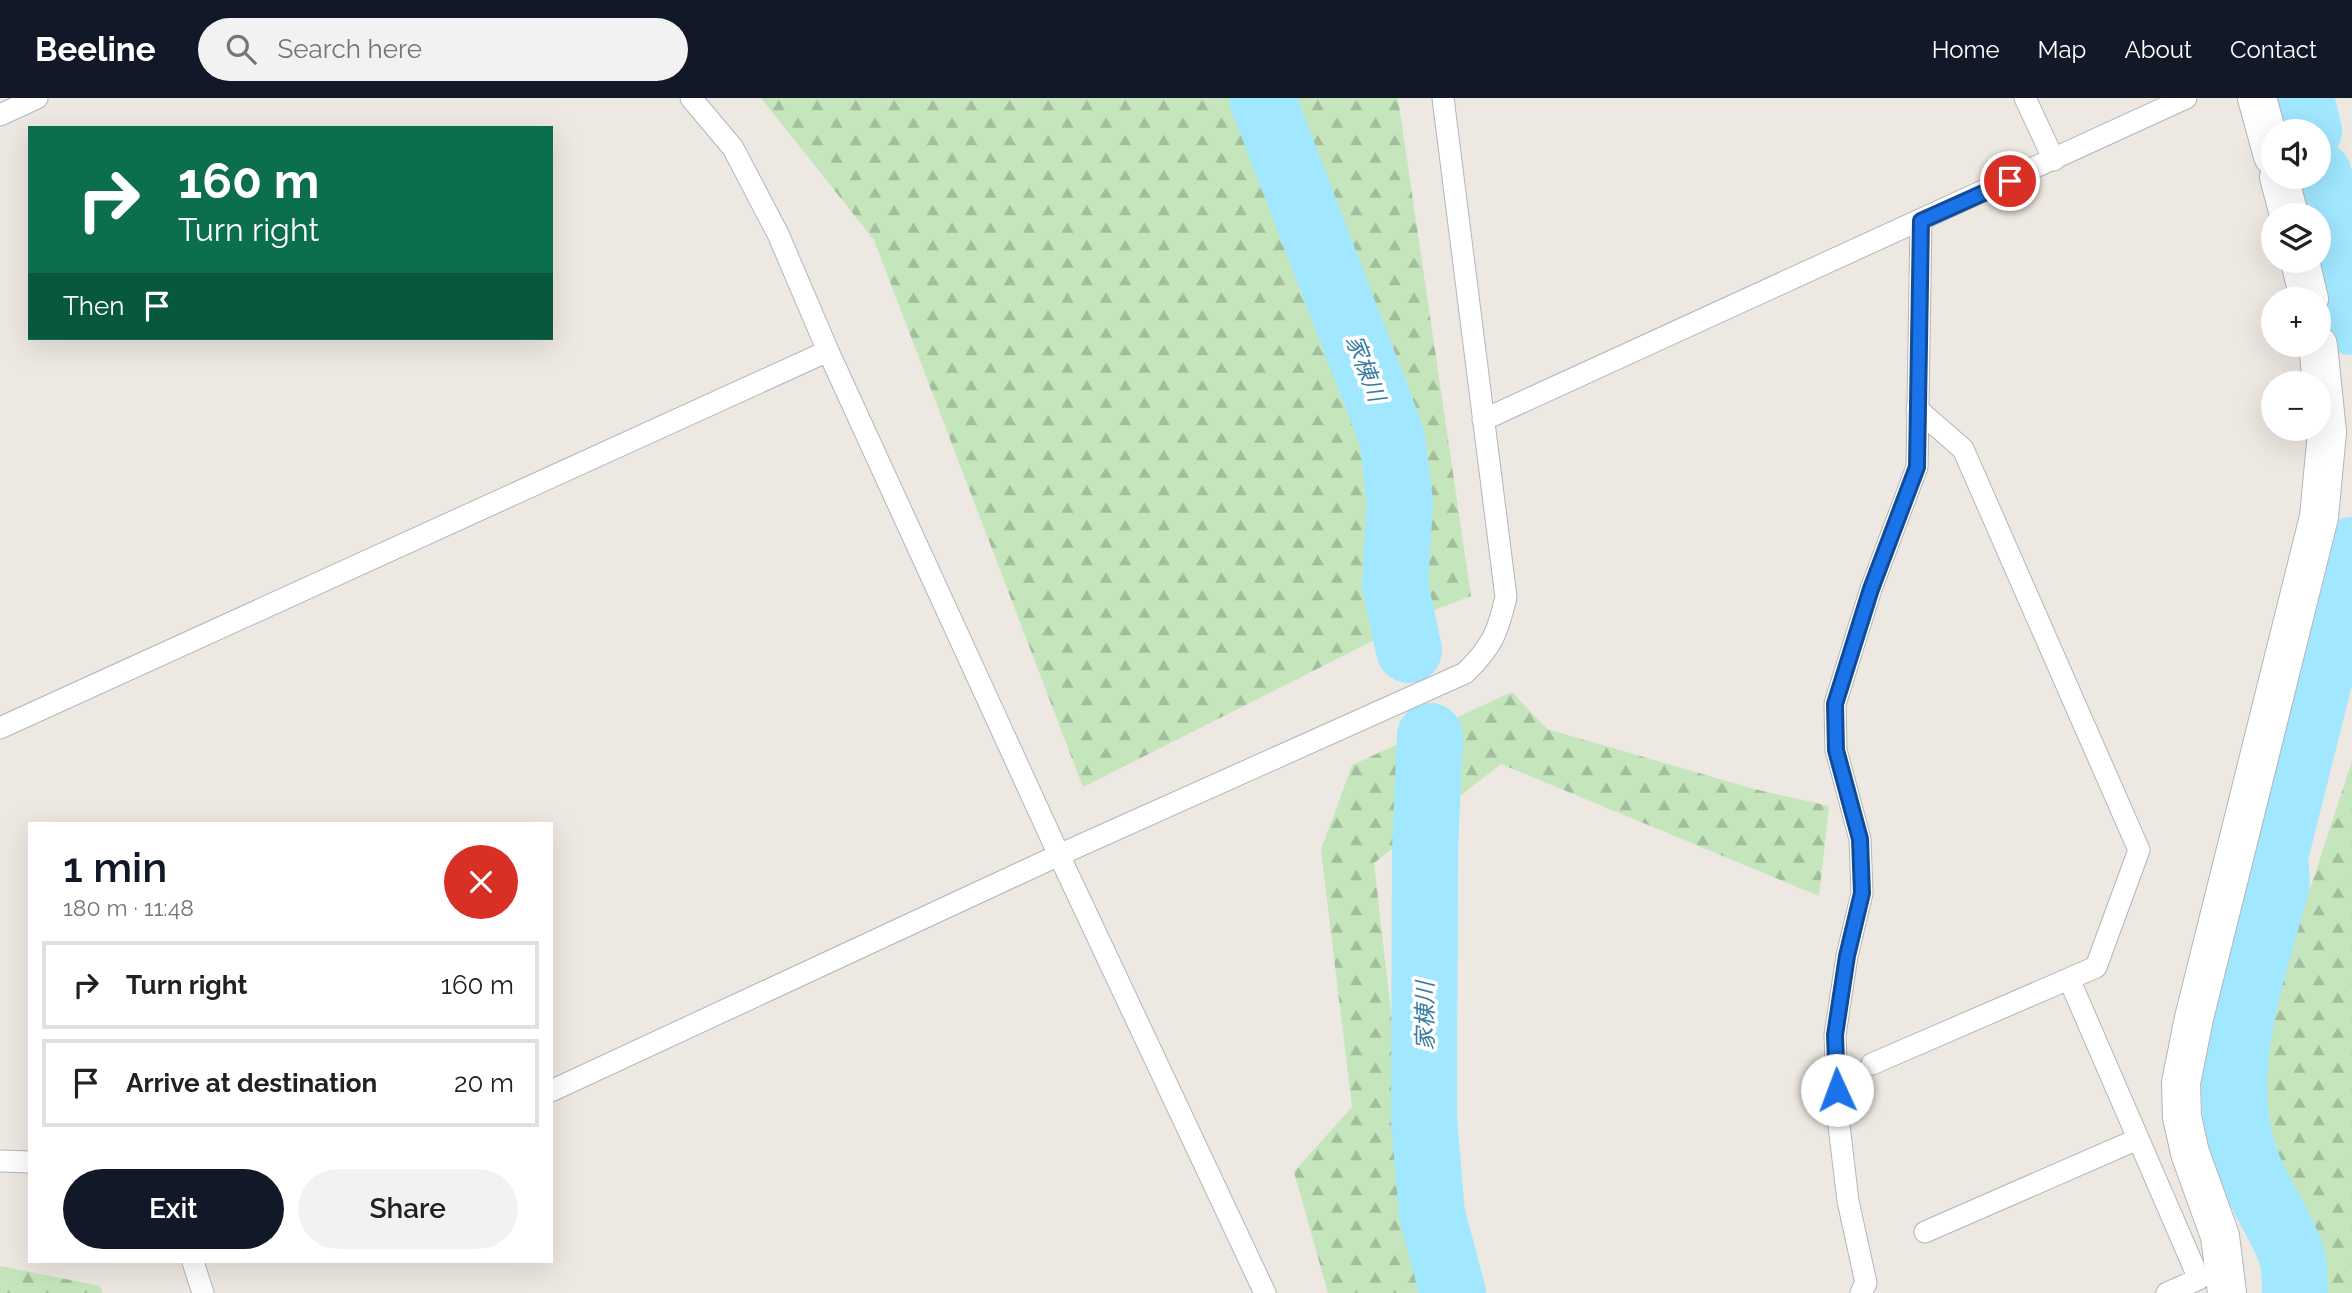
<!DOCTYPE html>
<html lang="en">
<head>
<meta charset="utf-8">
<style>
  :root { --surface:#fff; --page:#f2f2f2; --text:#202124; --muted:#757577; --line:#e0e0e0; --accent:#111827 }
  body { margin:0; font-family:Raleway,"Noto Sans JP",sans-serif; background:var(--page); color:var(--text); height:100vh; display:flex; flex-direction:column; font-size:26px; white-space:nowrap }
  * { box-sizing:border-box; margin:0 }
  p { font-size:23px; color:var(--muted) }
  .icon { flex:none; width:38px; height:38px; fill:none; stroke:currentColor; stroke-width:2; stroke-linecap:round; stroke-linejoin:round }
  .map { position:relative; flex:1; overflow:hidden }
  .sheet { position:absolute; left:28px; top:724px; width:525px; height:441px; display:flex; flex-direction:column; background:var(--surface); border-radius:0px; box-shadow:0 7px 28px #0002 }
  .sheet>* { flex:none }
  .guide { position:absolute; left:28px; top:28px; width:525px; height:214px; border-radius:0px; box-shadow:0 7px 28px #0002; background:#0b6e4f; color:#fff; overflow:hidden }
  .tools { position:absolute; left:2261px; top:21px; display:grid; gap:14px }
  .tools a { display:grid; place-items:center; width:70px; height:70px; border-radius:50%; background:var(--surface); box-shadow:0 7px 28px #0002; font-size:35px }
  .pin { position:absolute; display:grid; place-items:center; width:60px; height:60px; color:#fff; margin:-30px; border:4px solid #fff; border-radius:50%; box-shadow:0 2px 7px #0007 }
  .me { position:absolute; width:77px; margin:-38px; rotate:358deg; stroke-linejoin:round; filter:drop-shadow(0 0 5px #0008) }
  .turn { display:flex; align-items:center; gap:24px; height:147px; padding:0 35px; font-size:32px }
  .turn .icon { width:91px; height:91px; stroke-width:2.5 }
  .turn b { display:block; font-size:49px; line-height:60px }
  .then { display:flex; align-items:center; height:66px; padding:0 35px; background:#0003; gap:14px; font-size:26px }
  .round { display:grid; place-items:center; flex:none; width:74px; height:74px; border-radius:37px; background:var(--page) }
  .overview { display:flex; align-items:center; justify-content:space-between; height:119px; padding:0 35px }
  h1 { font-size:42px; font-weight:600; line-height:52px; color:var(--accent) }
  .action { display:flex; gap:14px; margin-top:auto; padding:14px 35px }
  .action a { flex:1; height:80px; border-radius:42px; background:var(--accent); color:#fff; font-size:28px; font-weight:600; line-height:80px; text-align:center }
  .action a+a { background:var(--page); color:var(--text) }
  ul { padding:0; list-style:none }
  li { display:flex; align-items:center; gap:21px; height:88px; margin:0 14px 10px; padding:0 21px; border:4px solid var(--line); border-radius:0px }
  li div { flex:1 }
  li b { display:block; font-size:26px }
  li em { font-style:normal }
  header { display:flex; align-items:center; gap:42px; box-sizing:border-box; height:98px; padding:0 35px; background:var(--accent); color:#fff }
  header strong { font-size:33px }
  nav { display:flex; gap:38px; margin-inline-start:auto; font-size:24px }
  .search { width:490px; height:63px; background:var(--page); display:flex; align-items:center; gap:18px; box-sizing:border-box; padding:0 24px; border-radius:38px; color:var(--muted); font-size:26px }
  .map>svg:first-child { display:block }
  .forest { fill:url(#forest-firs) }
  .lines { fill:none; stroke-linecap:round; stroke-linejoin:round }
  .river { stroke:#a0e7ff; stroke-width:66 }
  .service-casing { stroke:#b2b6b9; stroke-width:23 }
  .minor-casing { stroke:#b2b6b9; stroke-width:40 }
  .service { stroke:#fff; stroke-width:21 }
  .minor { stroke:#fff; stroke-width:38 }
  .route-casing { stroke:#114b97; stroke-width:18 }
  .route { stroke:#1a73e8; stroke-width:12 }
  .labels { text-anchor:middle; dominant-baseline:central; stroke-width:7; stroke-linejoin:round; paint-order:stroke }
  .water-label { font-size:23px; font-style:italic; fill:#377ea0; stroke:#fff }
</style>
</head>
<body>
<header>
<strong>Beeline</strong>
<div class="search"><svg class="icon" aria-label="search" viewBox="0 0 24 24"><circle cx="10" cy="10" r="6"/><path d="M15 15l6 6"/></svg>Search here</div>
<nav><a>Home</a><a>Map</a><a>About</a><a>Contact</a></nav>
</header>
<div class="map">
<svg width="2352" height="1195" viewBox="0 0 2352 1195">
  <defs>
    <pattern id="forest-firs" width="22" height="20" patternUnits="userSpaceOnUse" patternTransform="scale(1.75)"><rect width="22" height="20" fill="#c5e6bd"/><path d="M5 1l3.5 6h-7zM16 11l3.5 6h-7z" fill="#a3be9d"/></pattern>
  </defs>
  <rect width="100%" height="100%" fill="#ede8e1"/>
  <!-- forest -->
  <path class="forest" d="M 761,0 L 1398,0 L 1471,498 L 1432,513 L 1083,689 L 874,142 Z
    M 1512,594 L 1547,631 L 1754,691 L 1829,708 L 1819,798 L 1501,666 L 1374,765 L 1423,1195 L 1328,1195 L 1294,1074 L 1352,1009 L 1321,752 L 1352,667 Z
    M 2352,663 L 2352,1195 L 2281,1195 L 2246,986 Z
    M 0,1168 L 100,1188 L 103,1195 L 0,1195 Z"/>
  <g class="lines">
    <!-- river -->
    <path class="river" d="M 1262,0 L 1392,339 L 1400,405 L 1395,487 L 1409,552
      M 2301,0 L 2309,33
      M 2319,77 L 2352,224
      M 1430,638 L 1425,752 L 1424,1022 L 1432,1116 L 1453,1195
      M 2295,1195 C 2295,1182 2295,1165 2290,1153 C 2276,1116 2250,1085 2241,1046 C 2219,958 2255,870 2277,785 L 2275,758 L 2352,452"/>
    <!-- service casing -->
    <g class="service-casing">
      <path id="service" d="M 691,0 L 733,50 L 778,136 L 828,253 L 1059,757 L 1265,1195
        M 2025,0 L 2054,62
        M 0,17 L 37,0
        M 1483,322 L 2186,0
        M 0,630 L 828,253
        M 2069,881 L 2199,1181 L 2167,1195
        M 1872,966 L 2096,869 L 2139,752 L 1963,351 L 1917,311
        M 551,993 L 1059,757 L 1465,575 C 1492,549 1498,534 1506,499 L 1443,0
        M 0,1063 L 30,1064
        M 1925,1134 L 2138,1041
        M 193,1164 L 203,1195
        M 1861,1195 L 1866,1185 L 1848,1103 L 1838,1019 L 1835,937 L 1847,858 L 1862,795 L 1860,741 L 1836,652 L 1835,606 L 1871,491 L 1917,369 L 1921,123"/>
    </g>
    <!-- minor casing -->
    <g class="minor-casing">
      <path id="minor" d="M 2257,0 L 2273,58
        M 2279,79 L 2289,117
        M 2300,163 L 2309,201
        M 2227,1195 L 2220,1138 L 2190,1055 L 2182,1019 L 2181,985 L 2194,920 L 2319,419 L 2327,334 L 2318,247"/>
    </g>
    <!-- service -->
    <use href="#service" class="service"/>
    <!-- minor -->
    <use href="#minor" class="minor"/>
  </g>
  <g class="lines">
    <!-- route casing -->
    <g class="route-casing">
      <path id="route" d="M 1837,992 L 1835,937 L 1847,858 L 1862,795 L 1860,741 L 1836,652 L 1835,606 L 1871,491 L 1917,369 L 1921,123 L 2010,83"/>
    </g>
    <!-- route -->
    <use href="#route" class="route"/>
  </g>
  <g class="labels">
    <!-- water labels -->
    <g class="water-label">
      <text transform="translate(1366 270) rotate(69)">家棟川</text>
      <text transform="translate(1424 918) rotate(-90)">家棟川</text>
    </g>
  </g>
</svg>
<div class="tools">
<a><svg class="icon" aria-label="sound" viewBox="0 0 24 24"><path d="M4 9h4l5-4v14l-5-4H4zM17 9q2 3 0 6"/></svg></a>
<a><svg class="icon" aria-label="layers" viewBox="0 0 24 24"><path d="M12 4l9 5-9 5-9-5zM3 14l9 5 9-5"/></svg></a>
<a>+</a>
<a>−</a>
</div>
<div class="pin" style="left:2010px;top:83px;background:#d93025"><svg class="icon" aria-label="arrive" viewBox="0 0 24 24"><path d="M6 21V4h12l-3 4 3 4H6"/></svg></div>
<svg class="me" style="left:1837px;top:992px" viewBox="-20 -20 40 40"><circle r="19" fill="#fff"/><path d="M0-13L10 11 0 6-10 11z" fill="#1a73e8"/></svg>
<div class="guide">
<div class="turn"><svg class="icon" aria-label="right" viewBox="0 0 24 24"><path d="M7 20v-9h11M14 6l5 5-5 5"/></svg><div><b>160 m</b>Turn right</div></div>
<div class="then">Then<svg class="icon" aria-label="arrive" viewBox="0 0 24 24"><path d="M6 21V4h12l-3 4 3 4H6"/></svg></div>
</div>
<section class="sheet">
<div class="overview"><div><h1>1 min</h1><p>180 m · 11:48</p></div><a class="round" style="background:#d93025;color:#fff"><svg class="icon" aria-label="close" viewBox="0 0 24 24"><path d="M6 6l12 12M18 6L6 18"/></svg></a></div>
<ul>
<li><svg class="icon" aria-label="right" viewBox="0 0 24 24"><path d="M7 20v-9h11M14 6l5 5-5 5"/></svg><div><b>Turn right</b></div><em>160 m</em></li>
<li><svg class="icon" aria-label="arrive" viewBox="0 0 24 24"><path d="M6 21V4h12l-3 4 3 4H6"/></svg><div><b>Arrive at destination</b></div><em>20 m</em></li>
</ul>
<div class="action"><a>Exit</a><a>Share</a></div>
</section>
</div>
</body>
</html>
